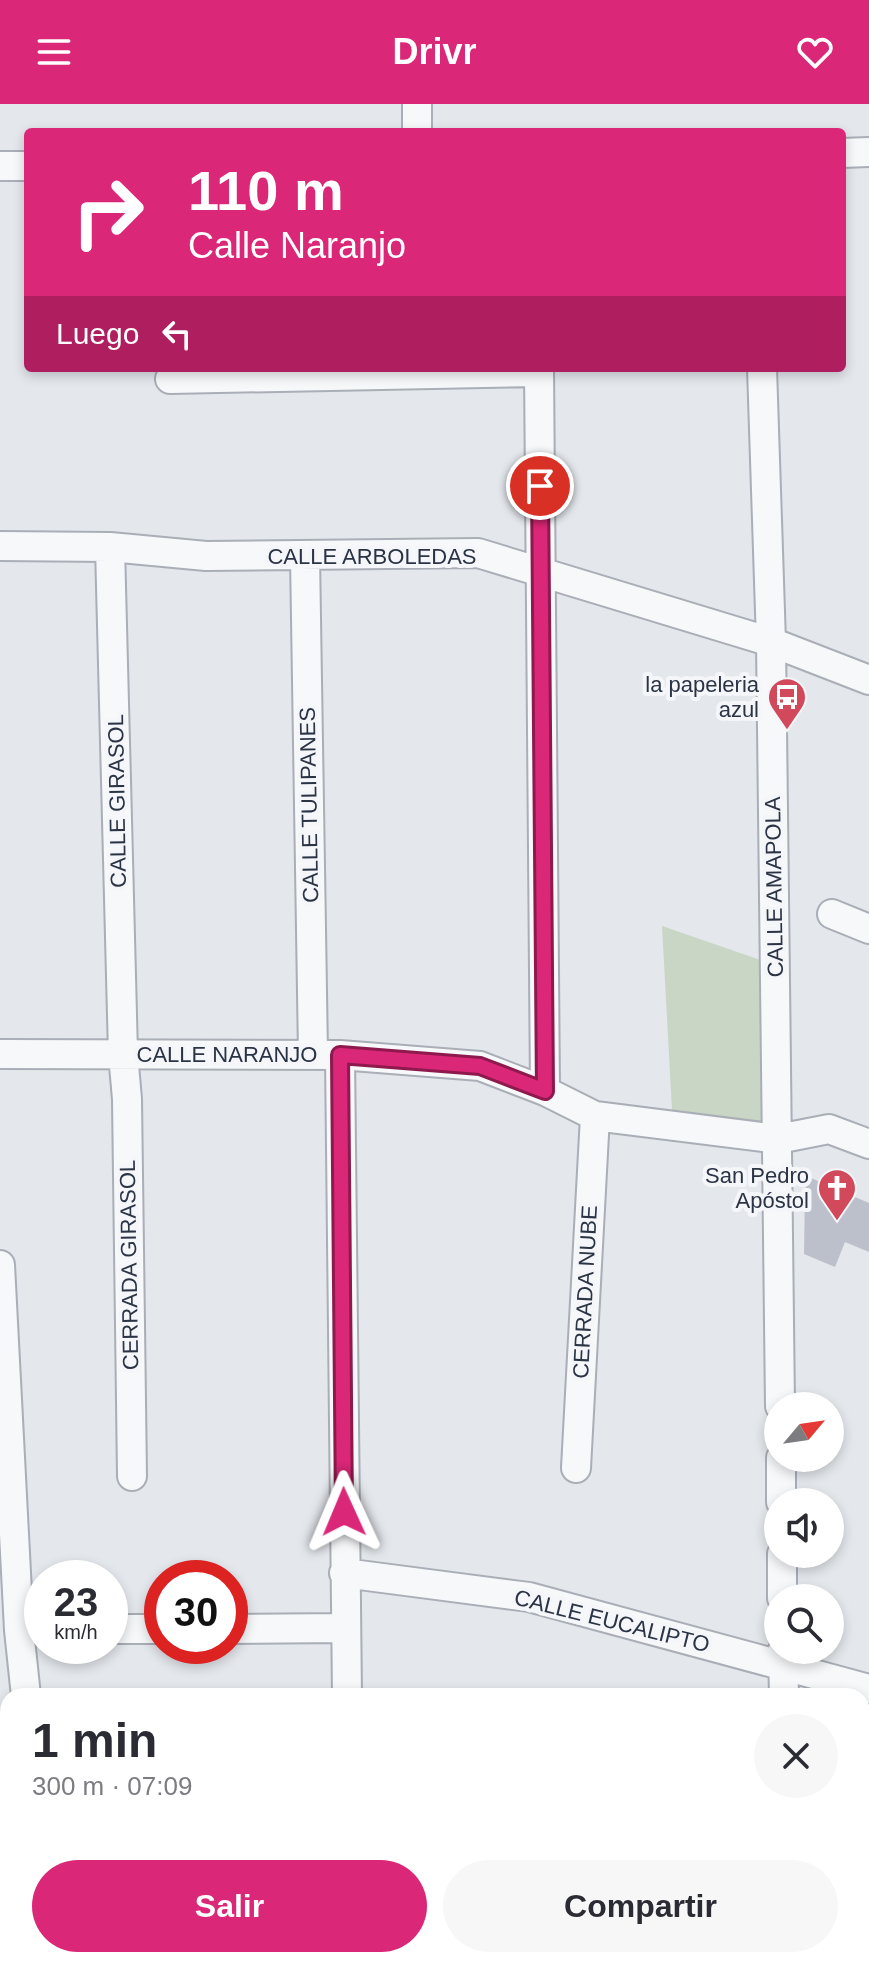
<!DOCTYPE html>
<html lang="es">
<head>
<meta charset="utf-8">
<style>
  :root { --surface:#fff; --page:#f7f7f7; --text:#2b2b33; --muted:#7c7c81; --accent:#db2777 }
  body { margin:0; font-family:Helvetica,sans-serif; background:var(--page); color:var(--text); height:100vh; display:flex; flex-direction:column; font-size:30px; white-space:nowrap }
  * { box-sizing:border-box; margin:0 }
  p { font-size:26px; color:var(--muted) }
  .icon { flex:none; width:44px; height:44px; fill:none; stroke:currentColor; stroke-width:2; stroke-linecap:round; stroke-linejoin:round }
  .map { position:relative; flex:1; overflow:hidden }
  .sheet { position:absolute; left:0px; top:1584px; width:870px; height:280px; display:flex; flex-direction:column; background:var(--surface); border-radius:24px 24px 0 0; box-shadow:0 4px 12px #0003 }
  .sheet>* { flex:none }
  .banner { position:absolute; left:24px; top:24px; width:822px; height:244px; border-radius:8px; box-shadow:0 4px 12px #0003; background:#db2777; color:#fff; overflow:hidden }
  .needle { width:52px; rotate:61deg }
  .tools { position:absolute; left:764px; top:1288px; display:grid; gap:16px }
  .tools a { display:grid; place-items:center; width:80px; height:80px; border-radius:50%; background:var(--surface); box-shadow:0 4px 12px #0003; font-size:40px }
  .speed { position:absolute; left:24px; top:1456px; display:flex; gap:16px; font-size:40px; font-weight:700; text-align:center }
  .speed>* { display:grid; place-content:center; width:104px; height:104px; border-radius:50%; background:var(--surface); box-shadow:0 4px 12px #0003; line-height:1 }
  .speed small { font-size:20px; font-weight:400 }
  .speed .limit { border:12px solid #d22; background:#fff; color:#111 }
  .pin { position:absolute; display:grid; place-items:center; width:68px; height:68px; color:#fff; margin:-34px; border:4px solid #fff; border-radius:50%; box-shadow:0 2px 8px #0007 }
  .me { position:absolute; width:88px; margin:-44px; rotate:359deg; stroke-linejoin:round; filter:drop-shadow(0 0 6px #0008) }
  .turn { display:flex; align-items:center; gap:28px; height:168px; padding:0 32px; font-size:36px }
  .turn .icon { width:104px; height:104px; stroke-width:2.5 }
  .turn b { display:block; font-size:56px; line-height:68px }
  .then { display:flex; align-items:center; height:76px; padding:0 32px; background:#0003; gap:16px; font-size:30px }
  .round { display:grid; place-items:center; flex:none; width:84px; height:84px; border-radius:42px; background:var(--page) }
  .headline { display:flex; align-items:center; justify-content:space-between; height:136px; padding:0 32px }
  h1 { font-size:48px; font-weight:600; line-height:60px }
  .primary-button { display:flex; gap:16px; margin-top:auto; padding:16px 32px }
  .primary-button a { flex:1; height:92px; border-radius:48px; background:var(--accent); color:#fff; font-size:32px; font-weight:600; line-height:92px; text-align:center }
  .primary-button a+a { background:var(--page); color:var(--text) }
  header { display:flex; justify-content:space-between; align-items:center; height:104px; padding:0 32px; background:var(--accent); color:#fff; font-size:36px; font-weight:600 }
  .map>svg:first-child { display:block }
  .green { fill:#c9d6c5 }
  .building { fill:#bbc0ca }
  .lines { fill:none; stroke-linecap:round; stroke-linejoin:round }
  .minor-casing { stroke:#a9aeb7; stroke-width:32 }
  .minor { stroke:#f7f8fa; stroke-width:28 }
  .route-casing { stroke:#8e194d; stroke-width:20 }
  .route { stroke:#db2777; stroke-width:14 }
  .labels { text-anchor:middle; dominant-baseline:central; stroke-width:8; stroke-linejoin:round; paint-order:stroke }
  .street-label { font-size:22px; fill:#2b3445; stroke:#f4f6f9 }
  .poi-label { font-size:22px; fill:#2b3445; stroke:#f4f6f9; text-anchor:end }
</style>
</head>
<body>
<header><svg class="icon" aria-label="menu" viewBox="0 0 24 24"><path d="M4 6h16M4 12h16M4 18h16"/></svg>Drivr<svg class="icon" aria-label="heart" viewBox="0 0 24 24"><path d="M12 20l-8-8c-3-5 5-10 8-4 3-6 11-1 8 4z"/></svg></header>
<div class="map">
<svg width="869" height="1864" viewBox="0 0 869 1864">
  <rect width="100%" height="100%" fill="#e4e7ec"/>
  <!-- green -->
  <path class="green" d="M 662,822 L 772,860 L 773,1045 L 672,1006 Z"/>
  <!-- building -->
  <path class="building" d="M 811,1074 L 869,1099 L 869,1148 L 845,1138 L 835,1163 L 804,1150 L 805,1085 Z"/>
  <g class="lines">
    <!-- minor casing -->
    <g class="minor-casing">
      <path id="minor" d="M 417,28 L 417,0
        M 842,49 L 869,48
        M 0,62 L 28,62
        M 539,264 L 545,987
        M 762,264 L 771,538 L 780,1302
        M 170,275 L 539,268
        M 0,442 L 110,443 L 206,452 L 478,449 L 771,538 L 869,576
        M 110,443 L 123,950 L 127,995 L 132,1372
        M 305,452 L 313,950
        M 832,810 L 869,825
        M 0,950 L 340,951 L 480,962 L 545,987 L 595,1012 L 778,1035 L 829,1025 L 869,1040
        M 340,951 L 347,1592
        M 0,1161 L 19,1526 L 26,1592
        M 781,1354 L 781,1398
        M 576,1364 L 595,1012
        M 782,1450 L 782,1494
        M 344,1469 L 529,1493 L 869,1585
        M 110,1525 L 162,1525
        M 230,1525 L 345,1524
        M 783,1546 L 784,1592
        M 862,1796 L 869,1798
        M 660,1856 L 695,1864
        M 791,1856 L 792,1864
        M 0,1864 L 70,1856
        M 345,1864 L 346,1856"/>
    </g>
    <!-- minor -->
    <use href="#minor" class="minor"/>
  </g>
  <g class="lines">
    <!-- route casing -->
    <g class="route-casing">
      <path id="route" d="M 344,1408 L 340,951 L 480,962 L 545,987 L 540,382"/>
    </g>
    <!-- route -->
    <use href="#route" class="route"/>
  </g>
  <!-- icons -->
  <defs>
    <g id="bus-pin" transform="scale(2)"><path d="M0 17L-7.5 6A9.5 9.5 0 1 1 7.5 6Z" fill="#d1495b" stroke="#f4f6f9"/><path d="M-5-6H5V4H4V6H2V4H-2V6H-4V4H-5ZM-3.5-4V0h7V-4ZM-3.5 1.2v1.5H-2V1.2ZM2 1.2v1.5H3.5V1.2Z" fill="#fff"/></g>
    <g id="church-pin" transform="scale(2)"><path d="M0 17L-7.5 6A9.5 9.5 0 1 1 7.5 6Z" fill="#d1495b" stroke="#f4f6f9"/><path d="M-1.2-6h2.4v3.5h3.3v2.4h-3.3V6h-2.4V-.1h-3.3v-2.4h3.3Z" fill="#fff"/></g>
  </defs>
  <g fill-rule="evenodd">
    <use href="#bus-pin" x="787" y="593"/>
    <use href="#church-pin" x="837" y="1084"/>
  </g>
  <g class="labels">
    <!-- street labels -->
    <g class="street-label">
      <text x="372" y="452">CALLE ARBOLEDAS</text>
      <text transform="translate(117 697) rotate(-91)">CALLE GIRASOL</text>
      <text transform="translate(309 701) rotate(-91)">CALLE TULIPANES</text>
      <text transform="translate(774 783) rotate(-91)">CALLE AMAPOLA</text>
      <text x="227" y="950">CALLE NARANJO</text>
      <text transform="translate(129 1161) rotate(-91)">CERRADA GIRASOL</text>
      <text transform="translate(585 1188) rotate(-87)">CERRADA NUBE</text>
      <text transform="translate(612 1517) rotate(14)">CALLE EUCALIPTO</text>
    </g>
    <!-- poi labels -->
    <g class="poi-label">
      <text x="759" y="580">la papeleria<tspan x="759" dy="25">azul</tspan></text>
      <text x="809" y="1071">San Pedro<tspan x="809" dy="25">Apóstol</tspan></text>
    </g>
  </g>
</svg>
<div class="tools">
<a><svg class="needle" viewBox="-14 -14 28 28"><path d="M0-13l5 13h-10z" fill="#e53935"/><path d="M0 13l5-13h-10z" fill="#7c7c81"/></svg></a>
<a><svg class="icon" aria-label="sound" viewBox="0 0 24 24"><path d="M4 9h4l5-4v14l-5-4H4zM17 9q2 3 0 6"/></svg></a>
<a><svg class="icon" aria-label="search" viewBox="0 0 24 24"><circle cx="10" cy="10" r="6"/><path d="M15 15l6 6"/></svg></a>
</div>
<div class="speed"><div>23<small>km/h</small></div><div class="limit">30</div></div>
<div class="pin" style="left:540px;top:382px;background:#d93025"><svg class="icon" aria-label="arrive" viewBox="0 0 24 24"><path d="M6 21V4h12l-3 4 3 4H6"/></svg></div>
<svg class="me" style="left:344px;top:1408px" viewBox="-20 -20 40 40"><path d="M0-17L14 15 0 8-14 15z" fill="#db2777" stroke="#fff" stroke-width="4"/></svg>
<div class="banner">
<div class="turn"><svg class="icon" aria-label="right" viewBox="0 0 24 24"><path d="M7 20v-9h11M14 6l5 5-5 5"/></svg><div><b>110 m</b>Calle Naranjo</div></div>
<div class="then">Luego<svg class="icon" aria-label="left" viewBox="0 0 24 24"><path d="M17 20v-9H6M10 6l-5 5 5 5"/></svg></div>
</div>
<section class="sheet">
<div class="headline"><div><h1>1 min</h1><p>300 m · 07:09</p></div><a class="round"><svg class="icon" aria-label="close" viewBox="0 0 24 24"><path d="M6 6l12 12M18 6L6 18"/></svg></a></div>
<div class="primary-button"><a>Salir</a><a>Compartir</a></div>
</section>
</div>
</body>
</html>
